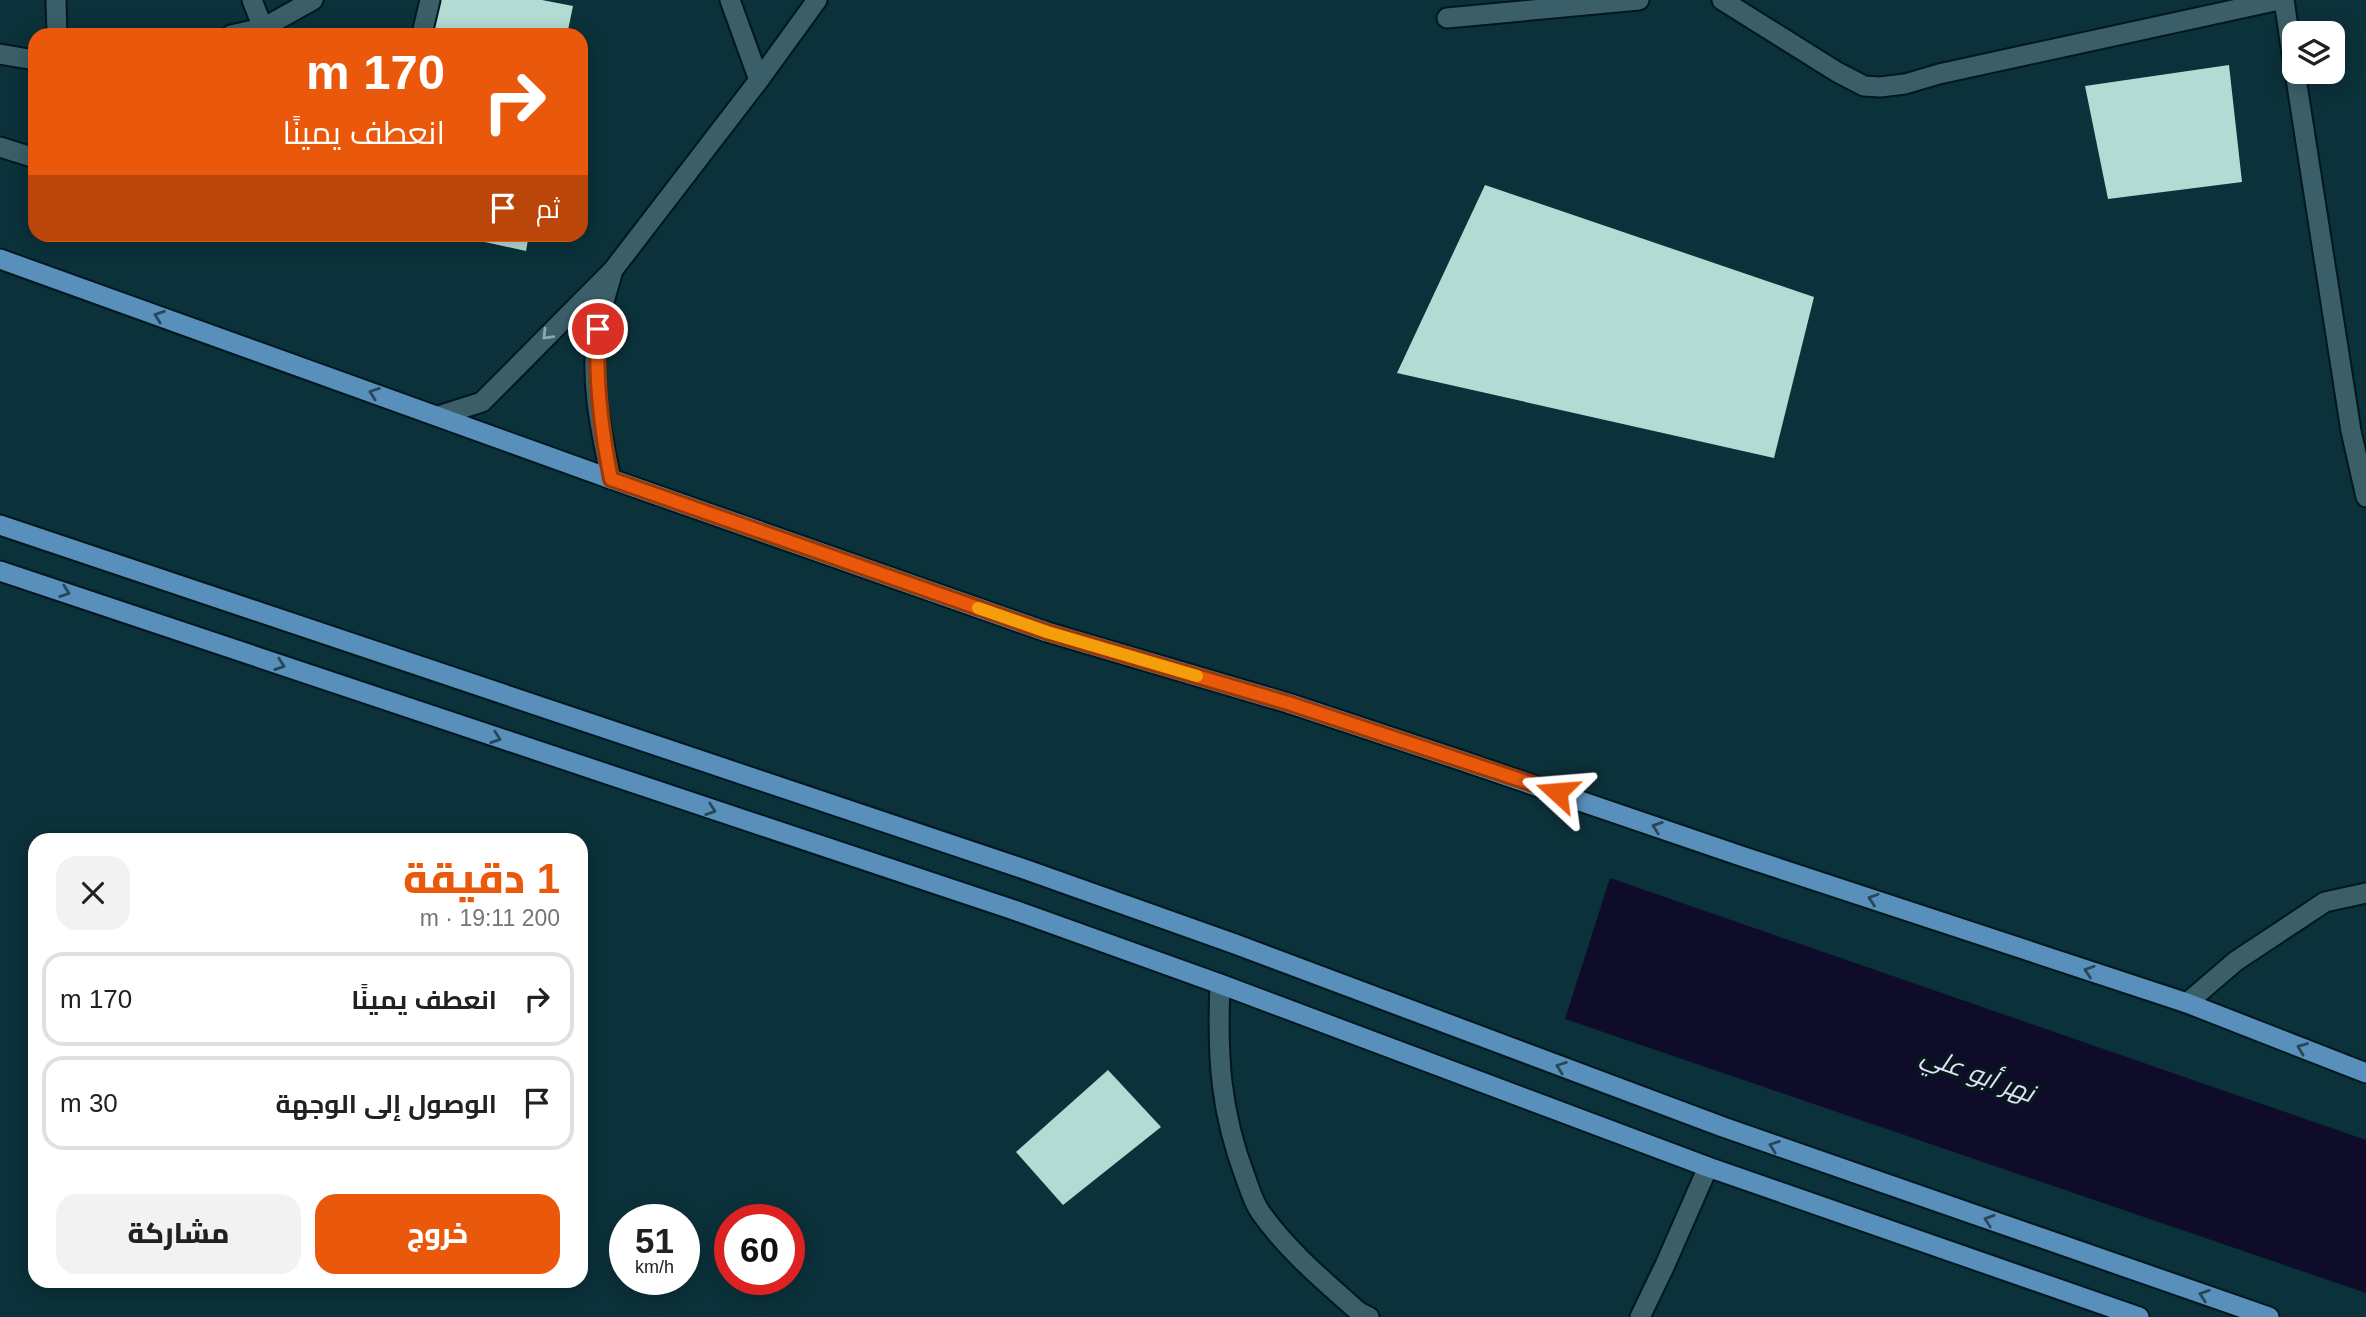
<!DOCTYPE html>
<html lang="ar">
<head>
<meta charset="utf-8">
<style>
  :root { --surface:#fff; --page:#f2f2f2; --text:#202124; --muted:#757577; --line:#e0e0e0; --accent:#ea580c }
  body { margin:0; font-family:Arial,Cairo,sans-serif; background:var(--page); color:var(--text); direction:rtl; height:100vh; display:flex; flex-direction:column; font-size:26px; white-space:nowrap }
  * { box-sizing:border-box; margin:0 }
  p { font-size:23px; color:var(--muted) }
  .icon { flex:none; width:38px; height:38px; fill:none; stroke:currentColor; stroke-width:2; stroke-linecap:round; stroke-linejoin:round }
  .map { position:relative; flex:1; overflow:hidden; direction:ltr }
  .sheet { position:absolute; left:28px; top:833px; width:560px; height:455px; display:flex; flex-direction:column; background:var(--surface); border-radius:21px; box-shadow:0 4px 18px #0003; direction:rtl }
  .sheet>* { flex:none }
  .top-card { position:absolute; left:28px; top:28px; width:560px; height:214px; border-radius:21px; box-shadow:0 4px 18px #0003; direction:rtl; background:#ea580c; color:#fff; overflow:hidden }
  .tools { position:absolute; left:2282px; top:21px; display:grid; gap:14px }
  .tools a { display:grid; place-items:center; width:63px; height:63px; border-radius:14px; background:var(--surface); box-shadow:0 4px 18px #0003; font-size:35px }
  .speed { position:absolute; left:609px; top:1204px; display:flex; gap:14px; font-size:35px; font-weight:700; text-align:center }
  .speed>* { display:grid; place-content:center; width:91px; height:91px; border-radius:50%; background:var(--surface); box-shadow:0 4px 18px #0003; line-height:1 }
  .speed small { font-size:18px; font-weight:400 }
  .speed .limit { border:10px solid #d22; background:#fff; color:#111 }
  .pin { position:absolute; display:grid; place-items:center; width:60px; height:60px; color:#fff; margin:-30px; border:4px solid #fff; border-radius:50%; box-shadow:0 2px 7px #0007 }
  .me { position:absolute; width:77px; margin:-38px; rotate:289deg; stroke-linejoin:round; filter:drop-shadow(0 0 5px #0008) }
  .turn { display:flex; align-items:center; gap:24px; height:147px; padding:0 28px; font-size:32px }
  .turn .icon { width:91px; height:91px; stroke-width:2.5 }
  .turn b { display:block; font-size:49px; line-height:60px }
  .then { display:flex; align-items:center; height:66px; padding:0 28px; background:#0003; gap:14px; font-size:26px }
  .round { display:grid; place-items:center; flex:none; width:74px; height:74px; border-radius:21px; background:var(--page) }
  .overview { display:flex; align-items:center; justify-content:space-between; height:119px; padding:0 28px }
  h1 { font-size:42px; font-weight:800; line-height:52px; color:var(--accent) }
  .primary-button { display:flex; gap:14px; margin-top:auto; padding:14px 28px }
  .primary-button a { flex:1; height:80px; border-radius:21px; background:var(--accent); color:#fff; font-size:28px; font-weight:800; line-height:80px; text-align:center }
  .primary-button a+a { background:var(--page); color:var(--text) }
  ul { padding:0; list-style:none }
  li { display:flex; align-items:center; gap:21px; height:94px; margin:0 14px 10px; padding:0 14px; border:4px solid var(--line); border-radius:21px }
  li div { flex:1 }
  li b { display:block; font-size:26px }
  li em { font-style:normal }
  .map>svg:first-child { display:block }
  .water { fill:#0f0c2a }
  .building { fill:#b2dbd3 }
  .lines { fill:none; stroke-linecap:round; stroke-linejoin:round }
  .pedestrian-casing { stroke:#00181e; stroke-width:23 }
  .minor-casing { stroke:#00181e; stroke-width:23 }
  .tertiary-casing { stroke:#00181e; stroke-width:23 }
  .primary-casing { stroke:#00181e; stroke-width:23 }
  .pedestrian { stroke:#3b5f68; stroke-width:19 }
  .minor { stroke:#3b5f68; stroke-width:19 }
  .tertiary { stroke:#3b5f68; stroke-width:19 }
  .primary { stroke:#598fbb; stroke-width:19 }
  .oneway { stroke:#28475b }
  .oneway2 { stroke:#8da9b0 }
  .route-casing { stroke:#983908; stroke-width:18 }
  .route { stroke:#ea580c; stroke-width:12 }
  .slow { stroke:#f59e0b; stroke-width:12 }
  .labels { text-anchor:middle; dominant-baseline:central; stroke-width:7; stroke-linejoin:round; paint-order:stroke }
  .water-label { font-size:26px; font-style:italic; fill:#dfe0fa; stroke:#08171b }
</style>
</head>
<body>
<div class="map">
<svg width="2366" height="1317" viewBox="0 0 2366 1317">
  <rect width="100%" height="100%" fill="#0b313a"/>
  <!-- water -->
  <path class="water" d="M 1610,878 L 2366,1140 L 2366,1293 L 1565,1019 Z"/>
  <!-- building -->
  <path class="building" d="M 438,0 L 542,0 L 573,6 L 567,35 L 431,35 Z
    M 2229,65 L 2242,182 L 2108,199 L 2085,86 Z
    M 1485,185 L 1814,297 L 1774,458 L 1397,373 Z
    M 448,234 L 529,234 L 526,251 Z
    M 1108,1070 L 1161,1127 L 1063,1205 L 1016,1152 Z"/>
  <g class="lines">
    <!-- pedestrian casing -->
    <g class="pedestrian-casing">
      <path id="pedestrian" d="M 56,0 L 57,35
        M 252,0 L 263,28
        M 231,35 L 263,28 L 313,0
        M 420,35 L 422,34 L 430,0
        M 0,54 L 35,60
        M 0,147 L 35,158"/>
    </g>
    <!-- minor casing -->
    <g class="minor-casing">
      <path id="minor" d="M 730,0 L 759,80
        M 1722,0 L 1837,72 L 1864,86 L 1880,87 L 1905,84 L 1939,74 L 2279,0
        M 2284,0 L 2294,68
        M 1447,18 L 1639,0
        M 2295,72 L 2351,431 L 2366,497
        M 1220,984 C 1217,1056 1220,1111 1246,1179 C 1250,1190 1254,1204 1261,1213 C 1288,1251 1325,1282 1359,1312 L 1369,1317
        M 2187,1003 L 2236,961 L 2325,902 L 2366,893
        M 1640,1317 L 1665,1265 L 1708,1167"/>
    </g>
    <!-- tertiary casing -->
    <g class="tertiary-casing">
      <path id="tertiary" d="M 438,416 L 482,402 L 613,270 L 759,80 L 817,0
        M 611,479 C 601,431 589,378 598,328 C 601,309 608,289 613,270"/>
    </g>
    <!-- primary casing -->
    <g class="primary-casing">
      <path id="primary" d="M 0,259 L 611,479 L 1047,632 L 1288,703 L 1463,761 L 1744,857 L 2187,1003 L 2366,1073
        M 0,525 L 1027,870 L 1235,944 L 1723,1127 L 2269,1317
        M 0,571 L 1014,910 L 1220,984 L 1708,1167 L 2139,1317"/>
    </g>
    <!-- pedestrian -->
    <use href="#pedestrian" class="pedestrian"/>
    <!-- minor -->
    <use href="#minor" class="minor"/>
    <!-- tertiary -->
    <use href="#tertiary" class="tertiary"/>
    <!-- primary -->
    <use href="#primary" class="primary"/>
  </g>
  <!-- one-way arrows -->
  <defs><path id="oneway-chevron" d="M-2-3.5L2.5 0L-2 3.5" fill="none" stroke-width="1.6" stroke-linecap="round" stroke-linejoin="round" transform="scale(1.75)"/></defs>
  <g class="oneway">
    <use href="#oneway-chevron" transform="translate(159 316) rotate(-160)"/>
    <use href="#oneway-chevron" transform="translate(374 393) rotate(-160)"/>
    <use href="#oneway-chevron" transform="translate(65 592) rotate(19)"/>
    <use href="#oneway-chevron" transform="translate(280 665) rotate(19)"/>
    <use href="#oneway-chevron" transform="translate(496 738) rotate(19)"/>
    <use href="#oneway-chevron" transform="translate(711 810) rotate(19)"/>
    <use href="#oneway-chevron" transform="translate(1657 827) rotate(-161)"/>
    <use href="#oneway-chevron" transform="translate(1873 899) rotate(-162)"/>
    <use href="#oneway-chevron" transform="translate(2089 971) rotate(-162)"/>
    <use href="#oneway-chevron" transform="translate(2302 1048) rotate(-159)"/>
    <use href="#oneway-chevron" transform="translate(1561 1067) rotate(-160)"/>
    <use href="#oneway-chevron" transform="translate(1774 1146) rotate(-160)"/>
    <use href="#oneway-chevron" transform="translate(1989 1220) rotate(-161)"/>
    <use href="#oneway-chevron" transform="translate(2204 1295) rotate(-161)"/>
  </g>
  <use class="oneway2" href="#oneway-chevron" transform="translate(547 335) rotate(134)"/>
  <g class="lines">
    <!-- route casing -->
    <g class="route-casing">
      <path id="route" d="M 598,329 C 595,380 601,429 611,479 L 1047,632 L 1288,703 L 1557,792"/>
    </g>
    <!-- route -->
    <use href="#route" class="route"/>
    <!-- slow -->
    <path class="slow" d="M 978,608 L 1047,632 L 1197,676"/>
  </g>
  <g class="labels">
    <!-- water labels -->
    <g class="water-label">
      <text transform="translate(1978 1074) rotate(20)">نهر أبو علي</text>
    </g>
  </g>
</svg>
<div class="tools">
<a><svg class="icon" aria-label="layers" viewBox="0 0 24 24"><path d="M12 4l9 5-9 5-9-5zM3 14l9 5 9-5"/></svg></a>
</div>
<div class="speed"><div>51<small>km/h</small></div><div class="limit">60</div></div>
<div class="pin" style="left:598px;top:329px;background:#d93025"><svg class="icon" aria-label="arrive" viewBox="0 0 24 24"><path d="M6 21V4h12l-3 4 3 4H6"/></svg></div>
<svg class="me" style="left:1557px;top:792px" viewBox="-20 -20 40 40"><path d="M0-17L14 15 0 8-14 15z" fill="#ea580c" stroke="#fff" stroke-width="4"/></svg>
<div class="top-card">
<div class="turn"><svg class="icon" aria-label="right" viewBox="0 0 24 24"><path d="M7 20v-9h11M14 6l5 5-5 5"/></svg><div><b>170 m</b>انعطف يمينًا</div></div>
<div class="then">ثم<svg class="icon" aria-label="arrive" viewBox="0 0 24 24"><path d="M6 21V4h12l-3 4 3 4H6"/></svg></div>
</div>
<section class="sheet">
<div class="overview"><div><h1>1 دقيقة</h1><p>200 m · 19:11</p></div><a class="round"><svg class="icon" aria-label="close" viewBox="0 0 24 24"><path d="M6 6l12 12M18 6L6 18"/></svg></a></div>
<ul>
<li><svg class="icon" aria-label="right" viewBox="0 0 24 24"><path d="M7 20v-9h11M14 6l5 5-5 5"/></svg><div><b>انعطف يمينًا</b></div><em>170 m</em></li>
<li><svg class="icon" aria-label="arrive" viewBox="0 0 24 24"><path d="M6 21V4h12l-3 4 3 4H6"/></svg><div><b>الوصول إلى الوجهة</b></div><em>30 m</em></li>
</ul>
<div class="primary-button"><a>خروج</a><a>مشاركة</a></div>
</section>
</div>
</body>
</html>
